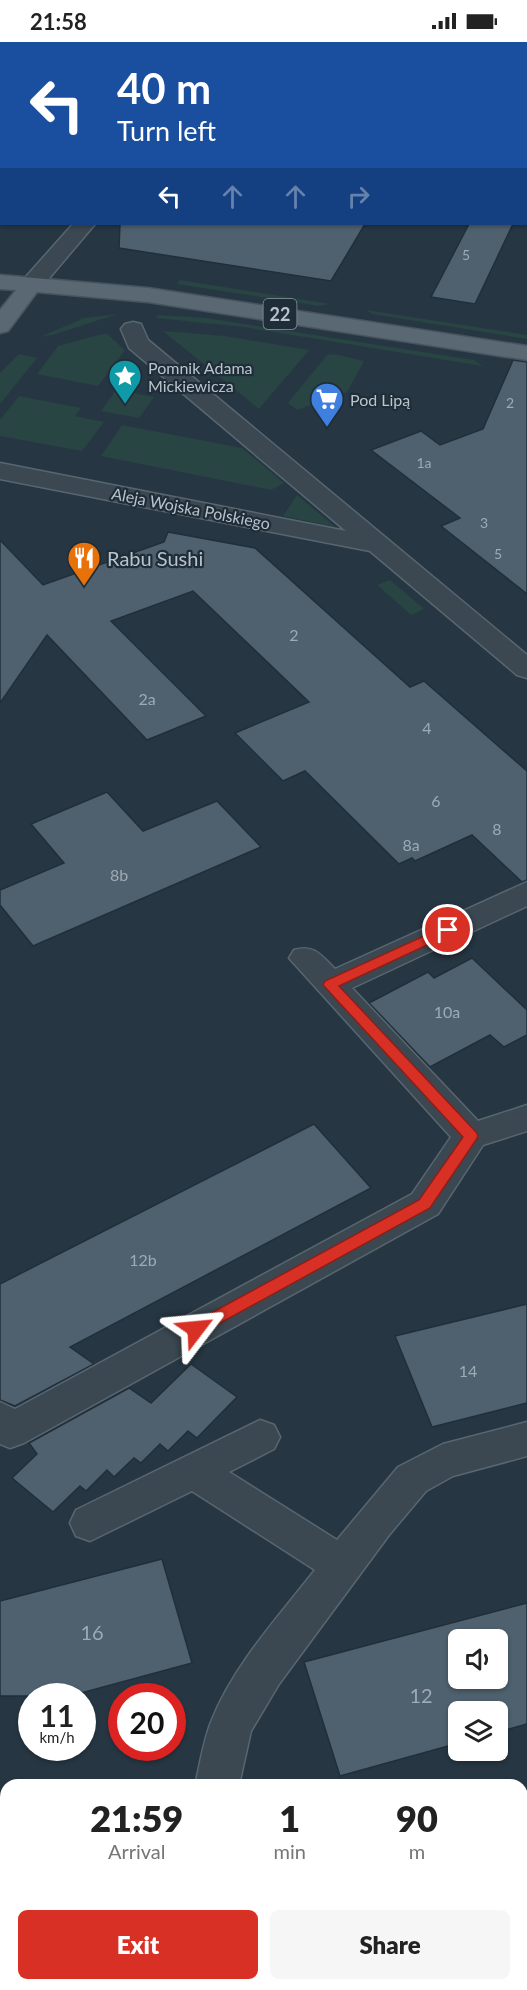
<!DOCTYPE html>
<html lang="en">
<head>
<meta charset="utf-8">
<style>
  :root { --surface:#fff; --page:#f6f6f6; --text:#222; --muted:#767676; --accent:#d93025 }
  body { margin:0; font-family:Lato,sans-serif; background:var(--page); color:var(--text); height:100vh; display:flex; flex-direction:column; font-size:22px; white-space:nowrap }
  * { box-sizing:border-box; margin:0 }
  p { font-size:20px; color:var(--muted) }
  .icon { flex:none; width:33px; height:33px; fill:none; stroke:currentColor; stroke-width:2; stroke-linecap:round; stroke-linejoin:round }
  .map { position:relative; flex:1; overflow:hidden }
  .details { position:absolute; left:0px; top:1737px; width:528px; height:212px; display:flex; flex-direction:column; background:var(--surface); border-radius:18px 18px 0 0; box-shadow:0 2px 4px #0004 }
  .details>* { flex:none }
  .guide { position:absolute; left:0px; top:0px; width:528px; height:183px; box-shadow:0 2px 4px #0004; background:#1a4fa0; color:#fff; overflow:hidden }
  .controls { position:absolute; left:448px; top:1587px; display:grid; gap:12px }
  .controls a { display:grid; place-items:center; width:60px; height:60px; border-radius:9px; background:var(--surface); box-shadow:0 2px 4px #0004; font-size:30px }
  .speed { position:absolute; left:18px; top:1641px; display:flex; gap:12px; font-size:30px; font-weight:700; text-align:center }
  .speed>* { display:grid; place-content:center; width:78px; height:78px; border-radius:50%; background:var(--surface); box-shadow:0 2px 4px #0004; line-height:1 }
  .speed small { font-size:15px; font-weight:400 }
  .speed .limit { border:9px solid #d22; background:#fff; color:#111 }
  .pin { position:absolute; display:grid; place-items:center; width:51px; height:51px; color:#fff; margin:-26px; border:3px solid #fff; border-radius:50%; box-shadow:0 2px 6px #0007 }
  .me { position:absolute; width:66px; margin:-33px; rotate:61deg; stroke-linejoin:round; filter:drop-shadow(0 0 4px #0008) }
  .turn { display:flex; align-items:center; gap:21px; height:126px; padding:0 18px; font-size:27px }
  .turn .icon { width:78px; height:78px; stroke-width:2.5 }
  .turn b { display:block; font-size:42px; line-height:51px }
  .lanes { display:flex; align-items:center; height:57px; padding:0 18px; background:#0003; justify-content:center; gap:30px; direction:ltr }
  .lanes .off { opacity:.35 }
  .eta { display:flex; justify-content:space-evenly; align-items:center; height:102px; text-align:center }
  .eta b { font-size:36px; font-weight:800; line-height:42px }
  .cta { display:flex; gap:12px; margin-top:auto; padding:12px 18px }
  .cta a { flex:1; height:69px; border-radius:9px; background:var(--accent); color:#fff; font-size:24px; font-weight:800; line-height:69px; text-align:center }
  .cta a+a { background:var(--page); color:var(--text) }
  .status { display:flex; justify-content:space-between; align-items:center; height:42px; padding:0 30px; background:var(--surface); direction:ltr }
  .status svg { height:16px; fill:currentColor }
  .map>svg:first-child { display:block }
  .green { fill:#284443 }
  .building { fill:#4f616e; stroke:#212f3a; stroke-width:1.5; fill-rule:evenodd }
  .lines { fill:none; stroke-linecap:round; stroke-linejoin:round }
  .minor-casing { stroke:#596670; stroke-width:3 }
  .major-casing { stroke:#47545f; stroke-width:3 }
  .minor { fill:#3b4852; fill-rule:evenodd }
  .major { fill:#596872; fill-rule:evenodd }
  .route { fill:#d93025; stroke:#8d1f18; stroke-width:1.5 }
  .labels { text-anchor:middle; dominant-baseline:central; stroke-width:4.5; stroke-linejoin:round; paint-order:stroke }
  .far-number-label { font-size:14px; fill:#9eaab4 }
  .far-poi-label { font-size:16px; fill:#b8c3cc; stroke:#1f2d38; text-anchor:start }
  .far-street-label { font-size:16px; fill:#b8c3cc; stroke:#1f2d38 }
  .number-label { font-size:16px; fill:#9eaab4 }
  .shield { fill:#1f2d38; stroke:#8a96a0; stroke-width:1.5 }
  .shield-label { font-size:18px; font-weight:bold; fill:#b8c3cc }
  .poi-label { font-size:20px; fill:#b8c3cc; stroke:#1f2d38; text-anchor:start }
  .near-number-label { font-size:20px; fill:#9eaab4 }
</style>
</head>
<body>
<div class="status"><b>21:58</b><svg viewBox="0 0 49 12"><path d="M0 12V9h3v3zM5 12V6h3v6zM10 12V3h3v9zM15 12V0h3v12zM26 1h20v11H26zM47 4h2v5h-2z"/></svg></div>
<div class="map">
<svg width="527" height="1948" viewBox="0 0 527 1948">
  <rect width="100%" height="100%" fill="#263743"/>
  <!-- green -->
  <path class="green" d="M 180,238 L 330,262 L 319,264 L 177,242 Z
    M 366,268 L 527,293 L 527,297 L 372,272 Z
    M 118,272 L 52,293 L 40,295 L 84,276 Z
    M 157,273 L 206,276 L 474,318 L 483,324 L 244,285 L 156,276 Z
    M 163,289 L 225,294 L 309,308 L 259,367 Z
    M 106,291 L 125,308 L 98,344 L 37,332 L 58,304 Z
    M 19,312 L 37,316 L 0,362 L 0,331 Z
    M 334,312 L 364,319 L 347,350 L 297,368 L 288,361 L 327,313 Z
    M 116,348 L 154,355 L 139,376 L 101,369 Z
    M 19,354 L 81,366 L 75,374 L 104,380 L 82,409 L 0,394 L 0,378 Z
    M 122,383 L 242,406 L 284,441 L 271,448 L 101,414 Z
    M 297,453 L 335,485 L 283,474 Z
    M 390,538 L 424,567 L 411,573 L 377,543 Z"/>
  <!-- building -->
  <path class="building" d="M 120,182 L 365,182 L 331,239 L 119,206 Z
    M 469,182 L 513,182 L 475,262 L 431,255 Z
    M 513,318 L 527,320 L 527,552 L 441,484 L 460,476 L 371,408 L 421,389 L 440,403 L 483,387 Z
    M 168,490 L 255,506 L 410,645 L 424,639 L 527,729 L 527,838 L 522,840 L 472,793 L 415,819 L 412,816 L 399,822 L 305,729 L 283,739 L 235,691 L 309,660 L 193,549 L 111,579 L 206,674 L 147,698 L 47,593 L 0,661 L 0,498 L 43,543 L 164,500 Z
    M 107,750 L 143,789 L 217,759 L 261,805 L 33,904 L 0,863 L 0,848 L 64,821 L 31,782 Z
    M 472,916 L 527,968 L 527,993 L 504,1005 L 490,993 L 430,1025 L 369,961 L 428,930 L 434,936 Z
    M 314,1082 L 371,1146 L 70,1305 L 94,1322 L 15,1364 L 0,1358 L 0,1242 Z
    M 527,1262 L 527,1361 L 432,1385 L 395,1294 Z
    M 191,1322 L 237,1355 L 197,1396 L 188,1389 L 168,1409 L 160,1402 L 141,1421 L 134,1416 L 114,1435 L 107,1428 L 86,1449 L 80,1444 L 53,1470 L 12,1436 L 37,1412 L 29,1401 L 129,1346 L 151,1361 Z
    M 162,1517 L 192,1621 L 70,1654 L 0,1654 L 0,1559 Z
    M 527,1561 L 527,1682 L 498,1690 L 498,1670 L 459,1670 L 459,1701 L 340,1734 L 304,1620 ZM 459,1598 L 498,1598 L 498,1636 L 459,1636 Z"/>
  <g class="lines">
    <!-- minor casing -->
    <g class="minor-casing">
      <path id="minor" d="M 234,0 L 254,0 L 234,2 Z
        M 526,94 L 527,94 L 527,106 L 526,106 Z
        M 73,182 L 95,182 L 40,247 L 24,247 L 21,242 L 24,237 Z
        M 133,280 L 141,282 L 148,298 L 527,613 L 527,636 L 517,633 L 370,509 L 0,437 L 0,421 L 346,489 L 129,306 L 121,287 L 125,282 Z
        M 527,840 L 527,864 L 352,946 L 478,1079 L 527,1063 L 527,1089 L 483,1103 L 438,1172 L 24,1401 L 10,1406 L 0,1402 L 0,1360 L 15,1367 L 412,1152 L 451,1095 L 289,916 L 294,908 C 314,902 321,913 335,927 Z
        M 260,1378 L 274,1383 L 280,1395 L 274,1407 L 229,1430 L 337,1498 L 398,1425 L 443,1402 L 527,1380 L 527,1414 L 453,1434 L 426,1449 L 389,1493 L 279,1642 L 251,1689 L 239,1743 L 195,1743 C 200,1723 203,1700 211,1680 C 233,1624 278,1575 315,1528 L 192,1449 L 90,1499 L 76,1494 L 70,1481 L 76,1468 Z
        M 0,1797 L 6,1797 L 6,1843 L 0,1843 Z
        M 522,1813 L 527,1814 L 527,1860 L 522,1859 Z"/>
    </g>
    <!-- major casing -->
    <g class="major-casing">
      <path id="major" d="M 0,233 L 148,246 L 527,304 L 527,318 L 148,260 L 37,250 L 8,289 L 0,291 L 0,268 L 16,248 L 0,247 Z"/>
    </g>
    <!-- minor -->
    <use href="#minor" class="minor"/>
    <!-- major -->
    <use href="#major" class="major"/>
  </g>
  <!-- route -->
  <path class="route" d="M 448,883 L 455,888 L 453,891 L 339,944 L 476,1090 L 478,1094 L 476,1098 L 430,1166 L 202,1291 L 191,1291 L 189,1287 L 191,1282 L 419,1158 L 463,1095 L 323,943 L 325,939 Z"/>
  <!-- icons -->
  <defs>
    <g id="sight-pin" transform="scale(1.725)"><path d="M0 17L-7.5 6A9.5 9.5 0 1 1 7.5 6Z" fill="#0f9aa8" stroke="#1f2d38"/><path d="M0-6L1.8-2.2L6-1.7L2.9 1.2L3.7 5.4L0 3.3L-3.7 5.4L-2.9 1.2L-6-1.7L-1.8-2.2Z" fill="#fff"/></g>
    <g id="supermarket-pin" transform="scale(1.725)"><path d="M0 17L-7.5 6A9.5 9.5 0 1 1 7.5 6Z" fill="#3f7fe0" stroke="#1f2d38"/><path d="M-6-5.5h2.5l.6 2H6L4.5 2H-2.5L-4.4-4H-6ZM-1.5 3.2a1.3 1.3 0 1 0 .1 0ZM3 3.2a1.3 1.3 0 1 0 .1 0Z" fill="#fff"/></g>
    <g id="restaurant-pin" transform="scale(1.725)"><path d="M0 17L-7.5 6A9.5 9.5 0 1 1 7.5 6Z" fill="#e8710a" stroke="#1f2d38"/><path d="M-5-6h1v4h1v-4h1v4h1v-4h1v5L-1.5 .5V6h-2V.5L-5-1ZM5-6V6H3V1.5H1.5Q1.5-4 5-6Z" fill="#fff"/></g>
  </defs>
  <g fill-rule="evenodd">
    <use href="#sight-pin" x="125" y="334"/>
    <use href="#supermarket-pin" x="327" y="357"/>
    <use href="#restaurant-pin" x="84" y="516"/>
  </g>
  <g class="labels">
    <!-- far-number labels -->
    <g class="far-number-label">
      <text x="466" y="212">5</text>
      <text x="510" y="360">2</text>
      <text x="424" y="420">1a</text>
      <text x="484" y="480">3</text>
      <text x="498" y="511">5</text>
    </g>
    <!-- far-poi labels -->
    <g class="far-poi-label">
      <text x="148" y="325">Pomnik Adama<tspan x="148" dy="18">Mickiewicza</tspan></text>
      <text x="350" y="357">Pod Lipą</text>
    </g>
    <!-- far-street labels -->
    <g class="far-street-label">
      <text transform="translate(191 466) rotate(11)">Aleja Wojska Polskiego</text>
    </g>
    <!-- number labels -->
    <g class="number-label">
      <text x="294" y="592">2</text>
      <text x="147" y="656">2a</text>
      <text x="427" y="685">4</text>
      <text x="436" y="758">6</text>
      <text x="497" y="786">8</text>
      <text x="411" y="802">8a</text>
      <text x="119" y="832">8b</text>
      <text x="447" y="969">10a</text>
      <text x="143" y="1217">12b</text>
      <text x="468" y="1328">14</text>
    </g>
    <!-- shield labels -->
    <rect class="shield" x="263.5" y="257" width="33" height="30" rx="4.5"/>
    <g class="shield-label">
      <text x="280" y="272">22</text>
    </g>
    <!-- poi labels -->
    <g class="poi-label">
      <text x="107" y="516">Rabu Sushi</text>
    </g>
    <!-- near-number labels -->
    <g class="near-number-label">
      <text x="92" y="1590">16</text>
      <text x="421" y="1653">12</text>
    </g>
  </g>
</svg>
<div class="controls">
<a><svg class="icon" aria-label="sound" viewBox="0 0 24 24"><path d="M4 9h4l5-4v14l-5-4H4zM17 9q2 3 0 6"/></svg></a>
<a><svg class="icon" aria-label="layers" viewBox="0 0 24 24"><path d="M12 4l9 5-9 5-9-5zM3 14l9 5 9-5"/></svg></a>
</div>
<div class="speed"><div>11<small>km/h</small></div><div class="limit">20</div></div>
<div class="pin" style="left:448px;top:888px;background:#d93025"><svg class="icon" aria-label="arrive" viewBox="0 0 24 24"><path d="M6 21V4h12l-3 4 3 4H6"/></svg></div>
<svg class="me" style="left:196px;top:1287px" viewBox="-20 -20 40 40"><path d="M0-17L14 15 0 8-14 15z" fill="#d93025" stroke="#fff" stroke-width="4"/></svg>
<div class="guide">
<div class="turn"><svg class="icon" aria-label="left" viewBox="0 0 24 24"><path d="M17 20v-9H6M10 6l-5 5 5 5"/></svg><div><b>40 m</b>Turn left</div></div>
<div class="lanes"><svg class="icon" aria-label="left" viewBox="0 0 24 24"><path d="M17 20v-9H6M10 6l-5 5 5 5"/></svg><svg class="icon off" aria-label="ahead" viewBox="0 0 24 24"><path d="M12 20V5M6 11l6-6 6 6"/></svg><svg class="icon off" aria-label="ahead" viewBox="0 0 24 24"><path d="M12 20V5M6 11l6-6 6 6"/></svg><svg class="icon off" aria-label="right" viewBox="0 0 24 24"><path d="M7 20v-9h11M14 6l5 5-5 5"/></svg></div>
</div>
<section class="details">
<div class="eta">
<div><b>21:59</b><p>Arrival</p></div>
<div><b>1</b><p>min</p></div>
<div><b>90</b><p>m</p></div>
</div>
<div class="cta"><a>Exit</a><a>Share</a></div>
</section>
</div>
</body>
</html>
